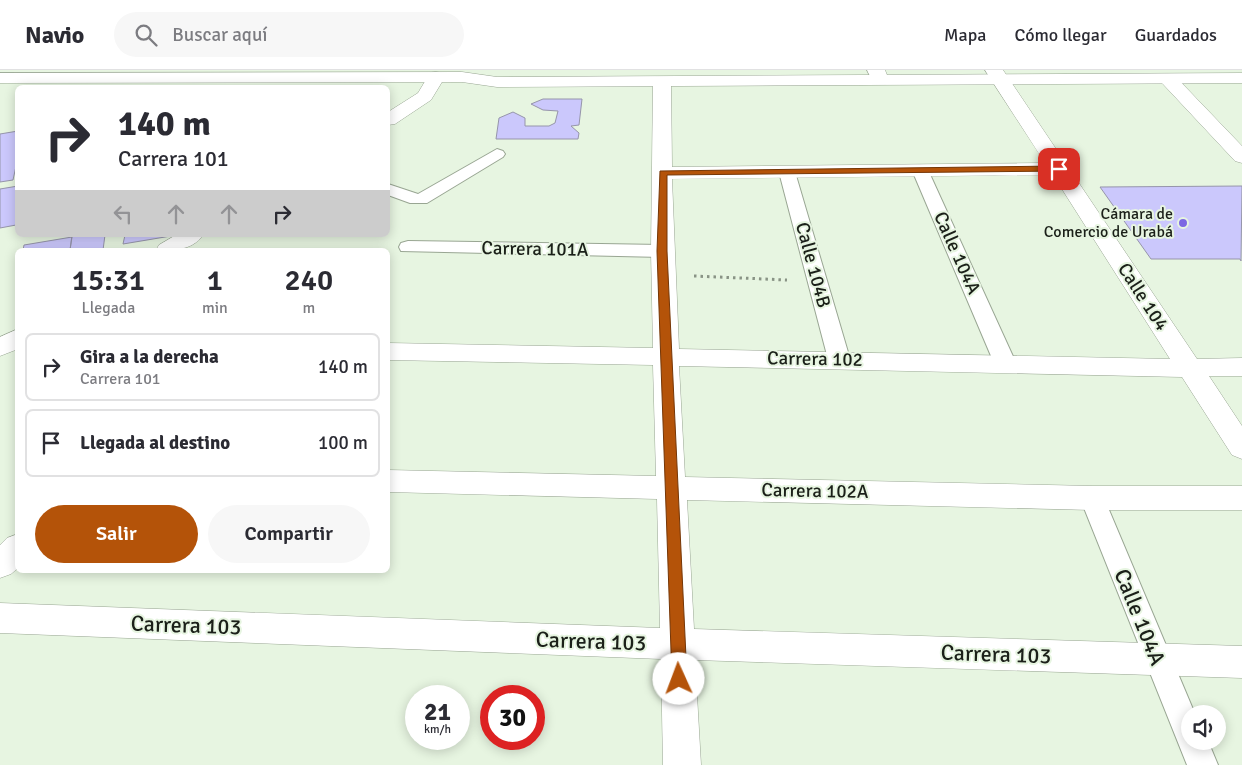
<!DOCTYPE html>
<html lang="es">
<head>
<meta charset="utf-8">
<style>
  :root { --surface:#fff; --page:#f7f7f7; --text:#2b2b33; --muted:#7c7c81; --line:#e1e1e2; --accent:#b45309 }
  body { margin:0; font-family:Signika,sans-serif; background:var(--page); color:var(--text); height:100vh; display:flex; flex-direction:column; font-size:19px; white-space:nowrap }
  * { box-sizing:border-box; margin:0 }
  p { font-size:16px; color:var(--muted) }
  .icon { flex:none; width:28px; height:28px; fill:none; stroke:currentColor; stroke-width:2; stroke-linecap:round; stroke-linejoin:round }
  .map { position:relative; flex:1; overflow:hidden }
  .sheet { position:absolute; left:15px; top:178px; width:375px; height:325px; display:flex; flex-direction:column; background:var(--surface); border-radius:8px; box-shadow:0 2px 12px #0003 }
  .sheet>* { flex:none }
  .guide { position:absolute; left:15px; top:15px; width:375px; height:152px; border-radius:8px; box-shadow:0 2px 12px #0003; background:#fff; color:var(--text); overflow:hidden }
  .buttons { position:absolute; left:1181px; top:635px; display:grid; gap:10px }
  .buttons a { display:grid; place-items:center; width:45px; height:45px; border-radius:50%; background:var(--surface); box-shadow:0 2px 12px #0003; font-size:25px }
  .speed { position:absolute; left:405px; top:615px; display:flex; gap:10px; font-size:25px; font-weight:700; text-align:center }
  .speed>* { display:grid; place-content:center; width:65px; height:65px; border-radius:50%; background:var(--surface); box-shadow:0 2px 12px #0003; line-height:1 }
  .speed small { font-size:12px; font-weight:400 }
  .speed .limit { border:8px solid #d22; background:#fff; color:#111 }
  .pin { position:absolute; display:grid; place-items:center; width:42px; height:42px; color:#fff; margin:-21px; border-radius:10px; box-shadow:0 2px 8px #0006 }
  .me { position:absolute; width:55px; margin:-28px; rotate:358deg; stroke-linejoin:round; filter:drop-shadow(0 0 4px #0008) }
  .turn { display:flex; align-items:center; gap:18px; height:105px; padding:0 20px; font-size:22px }
  .turn .icon { width:65px; height:65px; stroke-width:2.5 }
  .turn b { display:block; font-size:35px; line-height:42px }
  .lanes { display:flex; align-items:center; height:48px; padding:0 20px; background:#0003; justify-content:center; gap:25px; direction:ltr }
  .lanes .off { opacity:.35 }
  .eta { display:flex; justify-content:space-evenly; align-items:center; height:85px; text-align:center }
  .eta b { font-size:30px; font-weight:600; line-height:35px }
  .primary-button { display:flex; gap:10px; margin-top:auto; padding:10px 20px }
  .primary-button a { flex:1; height:58px; border-radius:30px; background:var(--accent); color:#fff; font-size:20px; font-weight:600; line-height:58px; text-align:center }
  .primary-button a+a { background:var(--page); color:var(--text) }
  ul { padding:0; list-style:none }
  li { display:flex; align-items:center; gap:15px; height:68px; margin:0 10px 8px; padding:0 10px; border:2px solid var(--line); border-radius:8px }
  li div { flex:1 }
  li b { display:block; font-size:19px }
  li em { font-style:normal }
  header { display:flex; align-items:center; gap:30px; box-sizing:border-box; height:70px; padding:0 25px; background:var(--surface); border-bottom:1px solid var(--line) }
  header strong { font-size:24px }
  nav { display:flex; gap:28px; margin-inline-start:auto; font-size:18px }
  .search { width:350px; height:45px; background:var(--page); display:flex; align-items:center; gap:12px; box-sizing:border-box; padding:0 18px; border-radius:28px; color:var(--muted); font-size:19px }
  .map>svg:first-child { display:block }
  .building { fill:#cbc8fc; stroke:#9695aa }
  .lines { fill:none; stroke-linecap:round; stroke-linejoin:round }
  .lane-casing { stroke:#99a693; stroke-width:2 }
  .street-casing { stroke:#99a693; stroke-width:1 }
  .secondary-casing { stroke:#99a693; stroke-width:1 }
  .path { stroke:#899385; stroke-width:3; stroke-dasharray:2.5 4; stroke-linecap:butt }
  .lane { fill:#fff; fill-rule:evenodd }
  .street { fill:#fff; fill-rule:evenodd }
  .secondary { fill:#fff; fill-rule:evenodd }
  .route { fill:#b45309; stroke:#753606 }
  .poi-dot { fill:#7c68e3; stroke:#e7f5e1; stroke-width:2 }
  .labels { text-anchor:middle; dominant-baseline:central; stroke-width:4; stroke-linejoin:round; paint-order:stroke }
  .far-poi-label { font-size:16px; fill:#1b2019; stroke:#e7f5e1; text-anchor:end }
  .street-label { font-size:19px; fill:#1b2019; stroke:#e7f5e1 }
  .near-street-label { font-size:22px; fill:#1b2019; stroke:#e7f5e1 }
</style>
</head>
<body>
<header>
<strong>Navio</strong>
<div class="search"><svg class="icon" aria-label="search" viewBox="0 0 24 24"><circle cx="10" cy="10" r="6"/><path d="M15 15l6 6"/></svg>Buscar aquí</div>
<nav><a>Mapa</a><a>Cómo llegar</a><a>Guardados</a></nav>
</header>
<div class="map">
<svg width="1242" height="695" viewBox="0 0 1242 695">
  <rect width="100%" height="100%" fill="#e7f5e1"/>
  <!-- building -->
  <path class="building" d="M 543,29 L 582,29 L 579,55 L 571,56 L 579,63 L 578,69 L 496,69 L 499,48 L 513,42 L 525,48 L 525,56 L 549,56 L 555,53 L 558,41 L 543,40 L 531,34 Z
    M 18,61 L 18,87 L 13,110 L 0,112 L 0,64 Z
    M 18,116 L 16,155 L 0,158 L 0,119 Z
    M 1242,116 L 1241,191 L 1240,189 L 1151,189 L 1100,117 Z
    M 72,165 L 105,165 L 103,180 L 70,180 Z
    M 125,165 L 177,165 L 123,174 Z
    M 72,167 L 70,180 L 23,180 L 24,175 Z"/>
  <g class="lines">
    <!-- lane casing -->
    <g class="lane-casing">
      <path id="lane" d="M 497,79 L 503,81 L 505,84 L 503,87 L 427,133 L 410,133 L 388,125 L 388,114 L 418,124 Z
        M 920,95 L 926,96 L 928,100 L 1016,293 L 1012,298 L 1005,300 L 998,298 L 994,293 L 912,100 L 914,96 Z
        M 787,97 L 793,98 L 795,102 L 850,289 L 846,294 L 839,296 L 832,294 L 828,289 L 779,102 L 781,98 Z
        M 408,171 L 662,175 L 669,177 L 671,181 L 669,185 L 662,187 L 401,181 L 399,177 L 401,173 Z
        M 1092,418 L 1101,421 L 1104,428 L 1195,644 L 1190,644 L 1190,671 L 1208,671 L 1218,695 L 1187,695 L 1080,428 L 1083,421 Z"/>
    </g>
    <!-- street casing -->
    <g class="street-casing">
      <path id="street" d="M 867,0 L 885,0 L 889,10 L 886,14 L 874,14 Z
        M 985,0 L 1003,0 L 1197,289 L 1242,288 L 1242,306 L 1209,306 L 1242,356 L 1242,389 L 1232,385 L 1182,307 L 679,296 L 685,407 L 1092,416 L 1242,416 L 1242,440 L 1092,440 L 687,430 L 694,559 L 1242,576 L 1242,608 L 695,590 L 701,695 L 663,695 L 661,589 L 0,563 L 0,533 L 660,558 L 657,429 L 388,422 L 388,400 L 656,406 L 653,295 L 388,290 L 388,273 L 653,278 L 651,181 L 653,11 L 656,7 L 668,7 L 671,11 L 672,97 L 1045,93 ZM 1053,105 L 1170,289 L 679,279 L 672,109 Z
        M 436,2 L 442,3 L 445,7 L 431,30 L 395,54 L 388,55 L 388,42 L 418,23 L 430,3 Z
        M 1168,4 L 1174,5 L 1242,76 L 1242,93 L 1235,91 L 1162,13 L 1159,9 L 1162,5 Z
        M 176,165 L 203,165 C 192,181 174,180 156,180 L 159,175 Z
        M 18,259 L 18,279 L 0,286 L 0,267 Z
        M 18,464 L 18,498 L 11,504 L 0,508 L 0,475 L 7,468 Z"/>
    </g>
    <!-- secondary casing -->
    <g class="secondary-casing">
      <path id="secondary" d="M 462,2 L 497,7 L 1242,3 L 1242,13 L 497,17 L 462,12 L 0,13 L 0,3 Z"/>
    </g>
    <!-- path -->
    <path class="path" d="M 694,206 L 787,210"/>
    <!-- lane -->
    <use href="#lane" class="lane"/>
    <!-- street -->
    <use href="#street" class="street"/>
    <!-- secondary -->
    <use href="#secondary" class="secondary"/>
  </g>
  <!-- route -->
  <path class="route" d="M 1059,96 L 1063,99 L 1062,101 L 667,105 L 667,181 L 687,609 L 684,613 L 679,615 L 674,613 L 672,609 L 657,181 L 660,101 Z"/>
  <!-- markers -->
  <circle class="poi-dot" cx="1183" cy="153" r="5"/>
  <g class="labels">
    <!-- far-poi labels -->
    <g class="far-poi-label">
      <text x="1173" y="144">Cámara de<tspan x="1173" dy="18">Comercio de Urabá</tspan></text>
    </g>
    <!-- street labels -->
    <g class="street-label">
      <text transform="translate(535 179) rotate(1)">Carrera 101A</text>
      <text transform="translate(957 183) rotate(66)">Calle 104A</text>
      <text transform="translate(813 195) rotate(75)">Calle 104B</text>
      <text transform="translate(1143 227) rotate(57)">Calle 104</text>
      <text transform="translate(815 289) rotate(1)">Carrera 102</text>
      <text transform="translate(815 421) rotate(1)">Carrera 102A</text>
    </g>
    <!-- near-street labels -->
    <g class="near-street-label">
      <text transform="translate(1140 547) rotate(68)">Calle 104A</text>
      <text transform="translate(186 555) rotate(2)">Carrera 103</text>
      <text transform="translate(591 571) rotate(2)">Carrera 103</text>
      <text transform="translate(996 584) rotate(2)">Carrera 103</text>
    </g>
  </g>
</svg>
<div class="buttons">
<a><svg class="icon" aria-label="sound" viewBox="0 0 24 24"><path d="M4 9h4l5-4v14l-5-4H4zM17 9q2 3 0 6"/></svg></a>
</div>
<div class="speed"><div>21<small>km/h</small></div><div class="limit">30</div></div>
<div class="pin" style="left:1059px;top:99px;background:#d93025"><svg class="icon" aria-label="arrive" viewBox="0 0 24 24"><path d="M6 21V4h12l-3 4 3 4H6"/></svg></div>
<svg class="me" style="left:679px;top:609px" viewBox="-20 -20 40 40"><circle r="19" fill="#fff"/><path d="M0-13L10 11 0 6-10 11z" fill="#b45309"/></svg>
<div class="guide">
<div class="turn"><svg class="icon" aria-label="right" viewBox="0 0 24 24"><path d="M7 20v-9h11M14 6l5 5-5 5"/></svg><div><b>140 m</b>Carrera 101</div></div>
<div class="lanes"><svg class="icon off" aria-label="left" viewBox="0 0 24 24"><path d="M17 20v-9H6M10 6l-5 5 5 5"/></svg><svg class="icon off" aria-label="ahead" viewBox="0 0 24 24"><path d="M12 20V5M6 11l6-6 6 6"/></svg><svg class="icon off" aria-label="ahead" viewBox="0 0 24 24"><path d="M12 20V5M6 11l6-6 6 6"/></svg><svg class="icon" aria-label="right" viewBox="0 0 24 24"><path d="M7 20v-9h11M14 6l5 5-5 5"/></svg></div>
</div>
<section class="sheet">
<div class="eta">
<div><b>15:31</b><p>Llegada</p></div>
<div><b>1</b><p>min</p></div>
<div><b>240</b><p>m</p></div>
</div>
<ul>
<li><svg class="icon" aria-label="right" viewBox="0 0 24 24"><path d="M7 20v-9h11M14 6l5 5-5 5"/></svg><div><b>Gira a la derecha</b><p>Carrera 101</p></div><em>140 m</em></li>
<li><svg class="icon" aria-label="arrive" viewBox="0 0 24 24"><path d="M6 21V4h12l-3 4 3 4H6"/></svg><div><b>Llegada al destino</b></div><em>100 m</em></li>
</ul>
<div class="primary-button"><a>Salir</a><a>Compartir</a></div>
</section>
</div>
</body>
</html>
